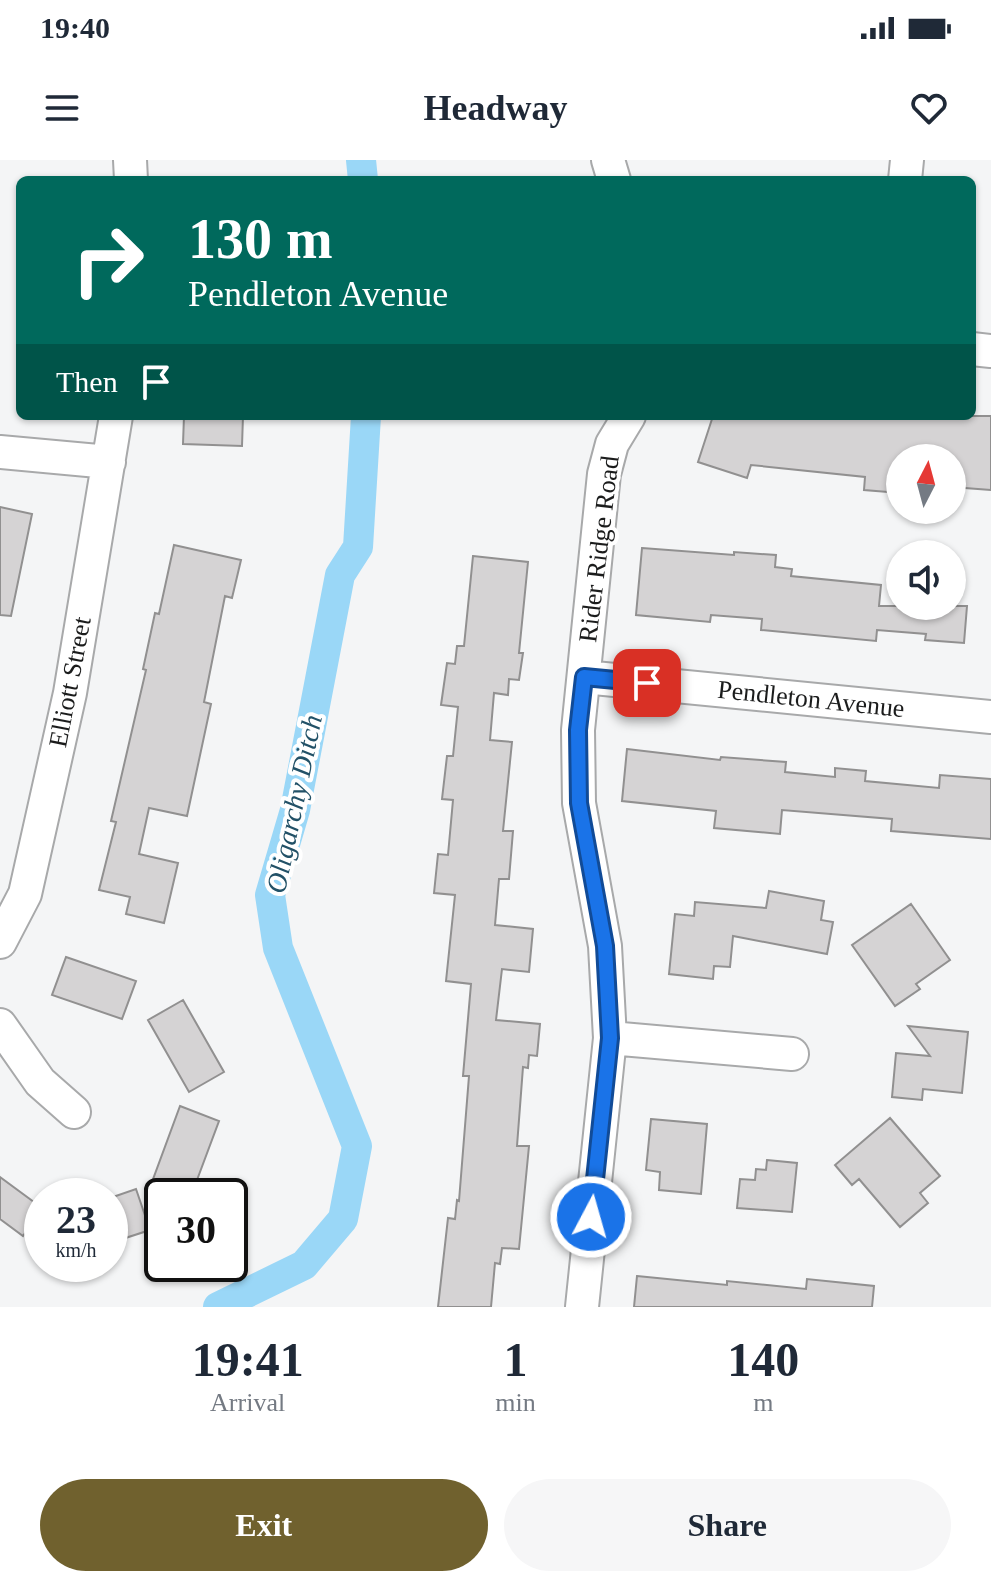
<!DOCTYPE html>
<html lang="en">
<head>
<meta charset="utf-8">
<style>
  :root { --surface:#fff; --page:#f6f6f7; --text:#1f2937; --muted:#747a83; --accent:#70612e }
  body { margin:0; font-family:Georgia,serif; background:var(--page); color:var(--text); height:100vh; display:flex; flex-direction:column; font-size:30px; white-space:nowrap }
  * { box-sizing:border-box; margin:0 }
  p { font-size:26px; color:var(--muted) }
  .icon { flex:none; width:44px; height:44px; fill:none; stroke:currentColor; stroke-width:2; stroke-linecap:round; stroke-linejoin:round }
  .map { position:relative; height:1147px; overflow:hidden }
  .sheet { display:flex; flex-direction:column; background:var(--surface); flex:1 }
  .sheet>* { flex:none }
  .top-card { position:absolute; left:16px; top:16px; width:960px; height:244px; border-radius:12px; box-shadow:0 2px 6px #0004; background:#00695c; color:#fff; overflow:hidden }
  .needle { width:52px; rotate:6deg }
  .tools { position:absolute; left:886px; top:284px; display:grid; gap:16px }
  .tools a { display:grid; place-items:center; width:80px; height:80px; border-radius:50%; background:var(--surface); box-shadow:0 2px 6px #0004; font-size:40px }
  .speed { position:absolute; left:24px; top:1018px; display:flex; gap:16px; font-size:40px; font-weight:700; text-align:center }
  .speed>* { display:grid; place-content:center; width:104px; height:104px; border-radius:50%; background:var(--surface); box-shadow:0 2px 6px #0004; line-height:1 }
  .speed small { font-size:20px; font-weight:400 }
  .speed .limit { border:4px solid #111; border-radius:12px; background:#fff; color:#111 }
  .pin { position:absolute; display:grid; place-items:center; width:68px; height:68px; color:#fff; margin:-34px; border-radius:16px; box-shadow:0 4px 12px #0006 }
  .me { position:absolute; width:88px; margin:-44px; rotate:6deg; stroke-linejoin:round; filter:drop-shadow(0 0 6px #0008) }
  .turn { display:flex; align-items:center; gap:28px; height:168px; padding:0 40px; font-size:36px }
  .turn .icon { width:104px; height:104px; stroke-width:2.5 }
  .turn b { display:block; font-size:56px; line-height:68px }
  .then { display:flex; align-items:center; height:76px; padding:0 40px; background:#0003; gap:16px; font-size:30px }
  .eta { display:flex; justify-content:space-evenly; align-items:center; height:136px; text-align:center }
  .eta b { font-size:48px; font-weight:800; line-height:56px }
  .cta { display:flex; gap:16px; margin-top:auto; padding:16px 40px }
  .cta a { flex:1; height:92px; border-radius:48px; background:var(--accent); color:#fff; font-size:32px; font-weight:800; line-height:92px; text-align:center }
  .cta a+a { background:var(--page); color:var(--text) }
  .status { display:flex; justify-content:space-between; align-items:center; height:56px; padding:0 40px; background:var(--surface); direction:ltr }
  .status svg { height:22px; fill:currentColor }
  header { display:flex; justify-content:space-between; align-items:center; height:104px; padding:0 40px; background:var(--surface); font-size:36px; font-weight:800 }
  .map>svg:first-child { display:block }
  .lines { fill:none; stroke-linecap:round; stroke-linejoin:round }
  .canal { stroke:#9ad7f7; stroke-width:30 }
  .building { fill:#d5d3d4; stroke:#919090; stroke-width:2 }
  .minor-casing { stroke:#a8a9aa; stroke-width:36 }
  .minor { stroke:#fff; stroke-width:32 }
  .route-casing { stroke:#114b97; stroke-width:20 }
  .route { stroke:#1a73e8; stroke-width:14 }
  .labels { text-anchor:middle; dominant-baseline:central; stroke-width:8; stroke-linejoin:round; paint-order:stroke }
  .street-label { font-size:26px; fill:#1b1c1c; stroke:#fff }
  .water-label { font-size:28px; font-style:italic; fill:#225167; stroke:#fff }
</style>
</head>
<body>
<div class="status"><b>19:40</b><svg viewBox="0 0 49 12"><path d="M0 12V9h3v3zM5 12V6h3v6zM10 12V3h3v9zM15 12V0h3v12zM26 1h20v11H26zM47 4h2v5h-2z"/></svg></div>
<header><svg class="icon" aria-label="menu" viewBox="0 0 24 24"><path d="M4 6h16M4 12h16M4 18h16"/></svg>Headway<svg class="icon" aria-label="heart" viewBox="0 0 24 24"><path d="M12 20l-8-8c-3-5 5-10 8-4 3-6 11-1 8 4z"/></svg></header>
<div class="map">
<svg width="991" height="1147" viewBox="0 0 991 1147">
  <rect width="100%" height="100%" fill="#f4f5f6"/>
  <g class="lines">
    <!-- canal -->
    <path class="canal" d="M 361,0 L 363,20
      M 218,1147 L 304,1105 L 343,1059 L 357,986 L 278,788 L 270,735 L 295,650 L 340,415 L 358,387 L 366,256"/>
  </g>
  <!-- building -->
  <path class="building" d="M 184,256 L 243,256 L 242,286 L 183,284 Z
    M 713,256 L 991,256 L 991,330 L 952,327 L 952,298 L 900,298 L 900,333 L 864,330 L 865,317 L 751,305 L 747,318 L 698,302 Z
    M 0,347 L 32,354 L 11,456 L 0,455 Z
    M 174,385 L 241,400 L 232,438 L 225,436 L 204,542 L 211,544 L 187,656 L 149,648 L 139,694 L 178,703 L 164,763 L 126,754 L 130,737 L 99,730 L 116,662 L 111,661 L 146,510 L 143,509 L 155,453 L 159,454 Z
    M 642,388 L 734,395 L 734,392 L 776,395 L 775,407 L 792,409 L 791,416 L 881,425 L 879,446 L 967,446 L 964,483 L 925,480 L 926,474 L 877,470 L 876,481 L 761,470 L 762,459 L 711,455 L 710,462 L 636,455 Z
    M 473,396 L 528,402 L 519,493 L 523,493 L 519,520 L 509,519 L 508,535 L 494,533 L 490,580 L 512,582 L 503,671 L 513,671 L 509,719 L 499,719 L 495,765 L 533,769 L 529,812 L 502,809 L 496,860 L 540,864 L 537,896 L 529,895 L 528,908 L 523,907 L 517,986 L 529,986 L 519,1089 L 502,1088 L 500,1104 L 495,1103 L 491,1147 L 438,1147 L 448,1058 L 455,1059 L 457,1040 L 459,1041 L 469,916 L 463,916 L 471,824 L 446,821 L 455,735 L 434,733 L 438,694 L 448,695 L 453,640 L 442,639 L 447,596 L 453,596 L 458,547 L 441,545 L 447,503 L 455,504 L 457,486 L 464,486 Z
    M 627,589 L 720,600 L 721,597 L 786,602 L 785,612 L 835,617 L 835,608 L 866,611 L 865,621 L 939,628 L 940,615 L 991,619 L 991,679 L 891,671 L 892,659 L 782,650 L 780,674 L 714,668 L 716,651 L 622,641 Z
    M 769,731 L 824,741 L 821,760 L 833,762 L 827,794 L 733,776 L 730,807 L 714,806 L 713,819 L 669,814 L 675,754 L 694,756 L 695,742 L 766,748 Z
    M 911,744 L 950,800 L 916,824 L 920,829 L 895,846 L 852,785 Z
    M 66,797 L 136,821 L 122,859 L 52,835 Z
    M 183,840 L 224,912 L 189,932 L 148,860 Z
    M 908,866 L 968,872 L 962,933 L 923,929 L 922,940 L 892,937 L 896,893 L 930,896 Z
    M 180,946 L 219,961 L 191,1036 L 152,1022 Z
    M 890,958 L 940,1016 L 920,1033 L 928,1043 L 900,1067 L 859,1019 L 852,1025 L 835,1005 Z
    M 651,959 L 707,964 L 701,1034 L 659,1030 L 660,1012 L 646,1010 Z
    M 767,1000 L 797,1003 L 792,1052 L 737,1048 L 740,1019 L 755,1020 L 756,1009 L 766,1010 Z
    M 0,1017 L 42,1048 L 23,1076 L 0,1059 Z
    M 136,1029 L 150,1070 L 110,1083 L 110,1038 Z
    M 637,1116 L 727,1125 L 727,1121 L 806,1129 L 807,1119 L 874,1126 L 872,1147 L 634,1147 Z"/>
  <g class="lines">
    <!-- minor casing -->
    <g class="minor-casing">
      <path id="minor" d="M 130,0 L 131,20
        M 608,0 L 614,20
        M 905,20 L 907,0
        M 972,189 L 991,191
        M 0,292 L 109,302
        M 584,517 L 991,557
        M 0,782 L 25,734 L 70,533 L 116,256
        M 0,865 L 40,922 L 74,952
        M 610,878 L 792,894
        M 582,1147 L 610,878 L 605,786 L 579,643 L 578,570 L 604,314 L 612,284 L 629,256"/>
    </g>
    <!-- minor -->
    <use href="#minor" class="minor"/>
  </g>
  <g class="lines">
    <!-- route casing -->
    <g class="route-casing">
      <path id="route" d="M 591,1057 L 610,878 L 605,786 L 579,643 L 578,570 L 584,517 L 647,523"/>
    </g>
    <!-- route -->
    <use href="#route" class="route"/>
  </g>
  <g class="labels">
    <!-- street labels -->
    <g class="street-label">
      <text transform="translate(599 389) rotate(-83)">Rider Ridge Road</text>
      <text transform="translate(70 522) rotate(-79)">Elliott Street</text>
      <text transform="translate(811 539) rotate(6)">Pendleton Avenue</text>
    </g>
    <!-- water labels -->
    <g class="water-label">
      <text transform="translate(294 644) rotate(-78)">Oligarchy Ditch</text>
    </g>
  </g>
</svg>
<div class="tools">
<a><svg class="needle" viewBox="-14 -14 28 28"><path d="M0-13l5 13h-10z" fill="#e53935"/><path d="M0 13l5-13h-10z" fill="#747a83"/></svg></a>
<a><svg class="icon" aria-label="sound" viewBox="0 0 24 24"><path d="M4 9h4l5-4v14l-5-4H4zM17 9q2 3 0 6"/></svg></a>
</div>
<div class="speed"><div>23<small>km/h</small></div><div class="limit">30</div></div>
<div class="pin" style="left:647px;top:523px;background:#d93025"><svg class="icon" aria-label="arrive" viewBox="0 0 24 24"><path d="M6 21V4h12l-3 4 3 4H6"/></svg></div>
<svg class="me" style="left:591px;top:1057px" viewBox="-20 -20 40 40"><circle r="17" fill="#1a73e8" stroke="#fff" stroke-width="3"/><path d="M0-11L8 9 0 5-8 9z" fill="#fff"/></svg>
<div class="top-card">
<div class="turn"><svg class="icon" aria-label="right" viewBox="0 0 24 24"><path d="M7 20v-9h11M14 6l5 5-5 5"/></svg><div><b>130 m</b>Pendleton Avenue</div></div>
<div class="then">Then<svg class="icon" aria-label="arrive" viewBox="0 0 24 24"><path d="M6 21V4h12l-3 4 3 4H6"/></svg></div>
</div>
</div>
<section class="sheet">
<div class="eta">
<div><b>19:41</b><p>Arrival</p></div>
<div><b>1</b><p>min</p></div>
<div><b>140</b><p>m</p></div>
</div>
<div class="cta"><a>Exit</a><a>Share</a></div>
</section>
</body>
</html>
